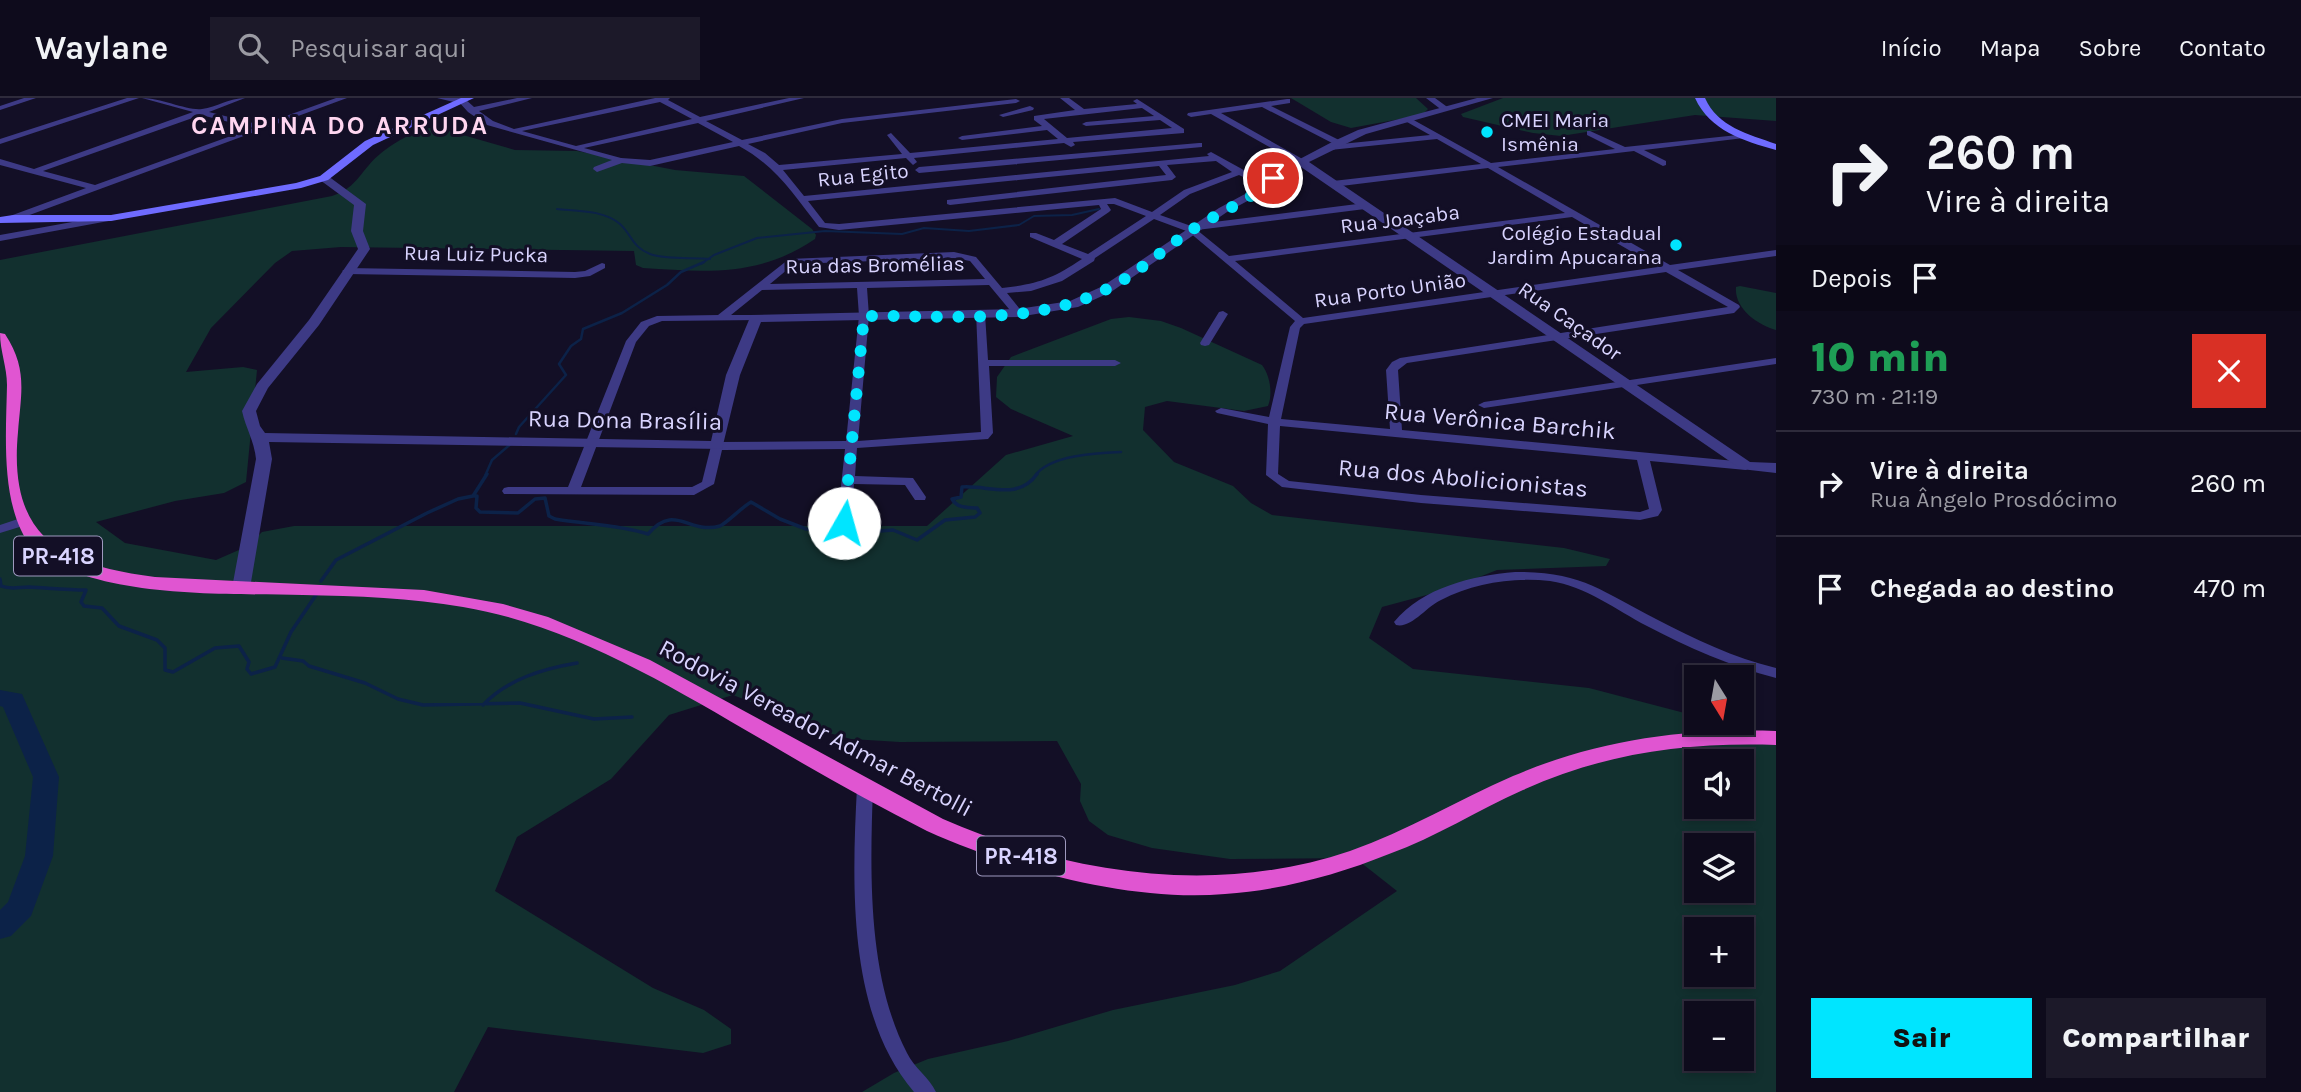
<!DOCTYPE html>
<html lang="pt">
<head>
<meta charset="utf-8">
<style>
  :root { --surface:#0e0b1c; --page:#1c1929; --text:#f1f3f6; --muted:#9b9ba3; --line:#2e2b3b; --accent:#00e5ff }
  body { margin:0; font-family:Karla,sans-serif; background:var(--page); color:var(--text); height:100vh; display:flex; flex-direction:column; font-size:26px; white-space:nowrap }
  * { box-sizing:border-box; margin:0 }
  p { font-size:23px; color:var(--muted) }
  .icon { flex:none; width:38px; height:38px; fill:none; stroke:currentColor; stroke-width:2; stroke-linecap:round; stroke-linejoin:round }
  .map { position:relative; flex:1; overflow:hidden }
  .details { display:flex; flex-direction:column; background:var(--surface); width:525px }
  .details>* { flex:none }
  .hud { background:#0e0b1c; color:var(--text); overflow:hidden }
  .needle { width:46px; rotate:169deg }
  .buttons { position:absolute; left:1684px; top:567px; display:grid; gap:14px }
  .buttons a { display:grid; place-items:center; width:70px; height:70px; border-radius:0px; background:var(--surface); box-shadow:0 4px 10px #0003,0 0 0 2px var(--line); font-size:35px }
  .pin { position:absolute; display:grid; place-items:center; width:60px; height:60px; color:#fff; margin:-30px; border:4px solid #fff; border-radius:50%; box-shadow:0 2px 7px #0007 }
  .me { position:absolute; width:77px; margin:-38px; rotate:7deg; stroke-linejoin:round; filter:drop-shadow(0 0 5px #0008) }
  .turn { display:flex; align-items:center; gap:24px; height:147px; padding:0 35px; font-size:32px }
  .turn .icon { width:91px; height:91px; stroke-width:2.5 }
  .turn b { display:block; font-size:49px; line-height:60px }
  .then { display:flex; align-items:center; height:66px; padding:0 35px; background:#0003; gap:14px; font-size:26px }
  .round { display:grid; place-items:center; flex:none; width:74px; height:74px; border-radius:0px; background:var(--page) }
  .head { display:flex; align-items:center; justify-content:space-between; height:119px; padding:0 35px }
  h1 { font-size:42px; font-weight:800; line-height:52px; color:#1e9e55 }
  .button { display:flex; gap:14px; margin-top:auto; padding:14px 35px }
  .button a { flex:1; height:80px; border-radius:0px; background:var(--accent); color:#111; font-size:28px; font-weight:800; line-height:80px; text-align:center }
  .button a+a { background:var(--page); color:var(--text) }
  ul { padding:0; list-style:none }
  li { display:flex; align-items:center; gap:21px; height:105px; padding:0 35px; border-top:2px solid var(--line) }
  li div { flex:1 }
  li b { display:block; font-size:26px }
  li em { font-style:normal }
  header { display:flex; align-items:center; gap:42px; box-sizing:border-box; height:98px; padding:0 35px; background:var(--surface); border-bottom:2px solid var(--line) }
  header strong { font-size:33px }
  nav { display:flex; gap:38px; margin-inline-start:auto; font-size:24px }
  .search { width:490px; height:63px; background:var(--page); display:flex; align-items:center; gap:18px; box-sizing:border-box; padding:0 24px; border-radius:0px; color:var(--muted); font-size:26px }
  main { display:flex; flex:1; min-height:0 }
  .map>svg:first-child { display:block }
  .green { fill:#12302f; fill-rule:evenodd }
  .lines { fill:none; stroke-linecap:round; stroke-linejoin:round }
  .stream-far2 { stroke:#0c2248; stroke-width:2 }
  .stream-far1 { stroke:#0c2248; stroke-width:2.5 }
  .stream { stroke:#0c2248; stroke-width:3.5 }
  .river { fill:#0c2248; fill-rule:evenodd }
  .minor { fill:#3d3a85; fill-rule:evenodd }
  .tertiary { fill:#3d3a85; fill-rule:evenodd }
  .secondary { fill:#6f6bff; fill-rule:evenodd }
  .trunk { fill:#e055d1; fill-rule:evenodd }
  .route { stroke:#00e5ff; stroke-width:12; stroke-dasharray:0 21.6 }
  .poi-dot { fill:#00e5ff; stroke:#130f26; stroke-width:2.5 }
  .labels { text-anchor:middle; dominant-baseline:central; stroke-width:6; stroke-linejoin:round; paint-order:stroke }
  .far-poi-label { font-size:21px; fill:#d9d4ff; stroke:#130f26; text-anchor:start }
  .far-street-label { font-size:21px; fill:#d9d4ff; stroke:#130f26 }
  .shield { fill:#130f26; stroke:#9e99be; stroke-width:2 }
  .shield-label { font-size:23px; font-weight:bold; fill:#d9d4ff }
  .street-label { font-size:24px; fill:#d9d4ff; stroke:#130f26 }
  .far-district-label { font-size:26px; font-weight:bold; letter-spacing:2px; fill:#ffd6f0; stroke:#130f26 }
</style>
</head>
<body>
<header>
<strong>Waylane</strong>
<div class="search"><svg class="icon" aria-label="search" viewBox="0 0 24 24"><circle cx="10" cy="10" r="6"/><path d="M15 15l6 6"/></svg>Pesquisar aqui</div>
<nav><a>Início</a><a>Mapa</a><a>Sobre</a><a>Contato</a></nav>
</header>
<main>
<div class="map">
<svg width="1776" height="994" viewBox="0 0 1776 994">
  <rect width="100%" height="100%" fill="#130f26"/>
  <!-- green -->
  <path class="green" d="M 1291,0 L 1416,0 L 1428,11 L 1422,17 L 1351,30 L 1331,24 Z
    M 1503,0 L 1776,0 L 1776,23 L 1695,17 L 1561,38 L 1533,35 L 1463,19 L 1461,16 Z
    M 435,29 L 515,52 L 577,53 L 675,72 L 744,78 L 812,131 L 816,137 L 815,141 C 759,179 707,174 643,170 L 636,167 L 634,153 L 341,149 L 292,153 L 275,165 L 211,230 L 186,274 L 243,269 L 257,272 L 246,384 L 224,395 L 175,403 L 96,424 L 125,445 L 216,462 L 248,448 L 262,434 L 294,428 L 927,428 L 1006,357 L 1073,338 L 1011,311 L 996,299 L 997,279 L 1011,259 L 1111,221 L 1129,219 L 1161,223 L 1181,230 L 1262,267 C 1270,277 1273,296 1268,308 L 1244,313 L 1167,303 L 1145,309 L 1143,332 L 1174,364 L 1233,388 L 1251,405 L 1272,417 L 1564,450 L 1610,461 L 1606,468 L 1497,472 L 1449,491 L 1382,509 L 1369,540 L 1413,571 L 1589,590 L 1696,618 L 1696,625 L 1723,625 L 1776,638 L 1776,994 L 862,994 L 894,975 L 928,961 L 1008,943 L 1113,912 L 1235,887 L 1280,873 L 1397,793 L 1355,760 L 1230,761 L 1152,750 L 1108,737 L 1089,723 L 1080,703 L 1081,686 L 1057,643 L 900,644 L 851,641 L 829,635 L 733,597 L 669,617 L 611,681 L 517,739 L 495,793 L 653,890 L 704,912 L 731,931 L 731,946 L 703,955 L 488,929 L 454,994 L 0,994 L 0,162 L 332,98 C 351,92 357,81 369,67 C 383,50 413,32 435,29 ZM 1696,663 L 1741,663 L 1741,709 L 1696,709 ZM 1696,747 L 1741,747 L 1741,793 L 1696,793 ZM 1696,831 L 1741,831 L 1741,877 L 1696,877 ZM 1696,915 L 1741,915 L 1741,961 L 1696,961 Z
    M 1740,188 L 1776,195 L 1776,232 C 1758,227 1734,211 1736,189 Z"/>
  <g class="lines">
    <!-- stream-far2 -->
    <path class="stream-far2" d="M 557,111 C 577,113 604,112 620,126 C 632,137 632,149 650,156 C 667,162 692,159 710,161
      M 701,166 L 714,157 L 757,140 L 825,133 L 902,136 L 924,130 L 969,133 L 1019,127 L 1034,118 L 1072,117 L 1099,111"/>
    <!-- stream-far1 -->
    <path class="stream-far1" d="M 516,336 L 519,329 L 566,277 L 559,266 L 571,248 L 581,241 L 583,231 L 622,215 L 667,187 L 681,174 L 704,164
      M 485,378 L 492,362 L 512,345
      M 1035,378 C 1049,357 1098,355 1121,354"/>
    <!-- stream -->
    <path class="stream" d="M 487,376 L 473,398 L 477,398 L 476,410 L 480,414 L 518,415 L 535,401 L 545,400 L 549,418 L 555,421 C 585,426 621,427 648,436 C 675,404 689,437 720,428 C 727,425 742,409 751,404 L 780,421 L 806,431 L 853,435 L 893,432 L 917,442 L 945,422 L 975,419 L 980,415 L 977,410 C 967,409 958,411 952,401 L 961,399 L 962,389 C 989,387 1018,403 1037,376
      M 0,481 L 1,488 C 11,492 19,489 29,489 C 48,490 67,492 86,492 L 81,504 L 84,508 L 102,510 L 119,528 L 157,542 L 165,550 L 165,572 L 173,574 L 215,550 L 239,548 L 249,564 L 247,571 L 251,576 L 275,569 L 291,534 L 316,497
      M 321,483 L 336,462 L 427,415 L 458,401 L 473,398
      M 282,560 L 303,563 L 309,568 L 365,585 L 398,601 L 423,607 L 520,605 L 594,621 L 632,619
      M 483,607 C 508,581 542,571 577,565"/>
    <!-- river -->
    <path class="river" d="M 0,592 L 22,596 L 59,679 L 53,758 L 31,818 L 11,838 L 0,841 L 0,812 L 8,804 L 25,758 L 33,679 L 3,609 L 0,608 Z"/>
    <!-- minor -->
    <path class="minor" d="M 24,0 L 36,0 L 0,12 L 0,8 Z
      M 127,0 L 139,0 L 0,46 L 0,41 Z
      M 142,0 C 161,0 188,13 202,11 C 217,9 229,0 245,0 L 209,14 L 261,27 L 336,0 L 347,0 L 16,122 L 10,122 L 10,118 L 86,90 L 0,67 L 0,61 L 34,71 L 193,14 ZM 201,17 L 253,30 L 95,87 L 43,73 Z
      M 517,0 L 532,0 L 479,13 L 493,23 L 514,31 L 655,0 L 670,0 L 668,2 L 700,19 L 789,0 L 804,0 L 706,23 L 742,42 L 842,21 L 1016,1 L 1020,3 L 1016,5 L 842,25 L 748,46 L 765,55 L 779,67 L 902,56 L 887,37 L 891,35 L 910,55 L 1058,41 L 1047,32 L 962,42 L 958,40 L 962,38 L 1042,28 L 1034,22 L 1034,18 L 1075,12 L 1060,0 L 1069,0 L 1084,11 L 1137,6 L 1133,3 L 1137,1 L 1184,31 L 1184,35 L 1073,44 L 1075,47 L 1071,49 L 1064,45 L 914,60 L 917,64 L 913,67 L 906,60 L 783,72 L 804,98 L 1209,58 L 1207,56 L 1211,54 L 1271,87 L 1264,89 L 1239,77 L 1190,96 L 1160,117 L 1194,129 L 1198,126 L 1365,105 L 1369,108 L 1365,111 L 1197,132 L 1229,158 L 1565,115 L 1488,70 L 1333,89 L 1329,86 L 1333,83 L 1481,66 L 1437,41 L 1330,52 L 1326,50 L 1327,48 L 1336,47 L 1262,9 L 1221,15 L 1306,63 L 1306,67 L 1303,68 L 1211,16 L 1191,19 L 1187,17 L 1188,15 L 1287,1 L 1290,1 L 1290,5 L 1271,8 L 1341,43 L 1341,46 L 1430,37 L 1407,24 L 1407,20 L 1410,20 L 1491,65 L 1615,51 L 1587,37 L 1587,33 L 1590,33 L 1625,49 L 1747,36 L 1747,40 L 1744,40 L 1644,52 L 1666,63 L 1666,67 L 1663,68 L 1634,53 L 1498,69 L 1670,167 L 1776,152 L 1776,158 L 1678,172 L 1739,207 L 1740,209 L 1734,215 L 1407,265 L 1398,272 L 1402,332 L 1746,364 L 1752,368 L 1746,372 L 1650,363 L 1662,412 L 1658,418 L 1640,422 L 1421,405 L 1282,389 L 1266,377 L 1268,326 L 1217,315 L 1215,313 L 1221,310 L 1269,319 L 1290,229 L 1295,223 L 1189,134 L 1154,121 L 1095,160 L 1094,163 L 1062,183 L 1031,193 L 1007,195 L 1023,215 L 1018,218 L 1014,217 L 989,187 L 867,190 L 869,218 L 858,343 L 981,334 L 976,214 L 980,213 L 985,216 L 988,262 L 1115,262 L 1121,265 L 1115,268 L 989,268 L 993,335 L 988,341 L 857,350 L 855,378 L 913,380 L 926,399 L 925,402 L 915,402 L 905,387 L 854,386 L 851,425 L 849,428 L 839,428 L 837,425 L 845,351 L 722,352 L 714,386 L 694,397 L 504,396 L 502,393 L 504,390 L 508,389 L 568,389 L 626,243 L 641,224 L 657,218 L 718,217 L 789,161 L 954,154 L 976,159 L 1002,190 C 1038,186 1052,181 1082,161 L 1030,139 L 1030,135 L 1036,135 L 1054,142 L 1101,111 L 1099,107 L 839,132 L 819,129 C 794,97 776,68 739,48 L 650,68 L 622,65 L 597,74 L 593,71 L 594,69 L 612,62 L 487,27 L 468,14 L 458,3 L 465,1 L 474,9 ZM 660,4 L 692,21 L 576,48 L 522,33 ZM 1142,10 L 1154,18 L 1086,24 L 1082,26 L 1086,28 L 1160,22 L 1172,30 L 1067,40 L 1044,21 ZM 698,25 L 733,44 L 650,62 L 621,60 L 584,50 ZM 1216,63 L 1232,74 L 1184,92 L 1152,114 L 1115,100 L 839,126 L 825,125 L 808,103 L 1159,68 L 1166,77 L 947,102 L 947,106 L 950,107 L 1172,82 L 1176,79 L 1167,67 ZM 1107,106 L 1114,106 L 1146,118 L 1088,156 L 1062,146 L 1109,114 L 1111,112 ZM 1572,119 L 1658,169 L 1303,220 L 1235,163 ZM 954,160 L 970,163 L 985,181 L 770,186 L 794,166 ZM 1666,174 L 1728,209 L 1400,260 L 1392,264 L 1386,272 L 1390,331 L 1281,321 L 1300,230 L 1304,226 ZM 857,190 L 859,218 L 846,343 L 717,344 L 711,348 L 702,384 L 692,389 L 581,389 L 636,244 L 649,228 L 662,223 L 760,222 L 760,218 L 756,217 L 731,217 L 762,192 ZM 1280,328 L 1637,362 L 1649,411 L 1640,414 L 1421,397 L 1289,383 L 1278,376 Z
      M 1426,0 L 1435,0 L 1450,11 L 1443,13 Z
      M 1030,8 L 1034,10 L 1033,12 L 1003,19 L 999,17 Z
      M 1199,45 L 1202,45 L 1202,49 L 919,75 L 915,72 L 919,69 Z
      M 111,117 L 114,118 L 114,122 L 0,143 L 0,137 Z
      M 602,165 L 605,166 L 605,170 L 590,178 L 575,180 L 347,176 L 342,173 L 347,170 L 575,174 L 585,173 Z
      M 1223,213 L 1228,216 L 1209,247 L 1205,248 L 1201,247 L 1200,245 L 1219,214 Z
      M 1776,260 L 1776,266 L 1484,310 L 1478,307 L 1484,304 Z
      M 21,420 L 26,421 L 28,424 L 26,427 L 0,435 L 0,427 Z
      M 1515,474 C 1581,473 1601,493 1656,521 C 1695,541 1734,560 1776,570 L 1776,580 C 1730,568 1689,550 1647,528 C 1616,512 1586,488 1550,483 C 1513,479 1474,485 1441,502 C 1427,508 1411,531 1396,527 L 1394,524 C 1423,489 1472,478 1515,474 Z
      M 865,683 L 871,685 L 873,689 C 870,773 867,878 907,955 C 914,970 929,979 936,994 L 914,994 C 847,916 852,786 857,689 L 859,685 Z"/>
    <!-- tertiary -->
    <path class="tertiary" d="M 437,0 L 461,0 L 467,3 L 462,6 Z
      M 1477,0 L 1493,0 L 1366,36 L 1309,64 L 1750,364 L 1776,365 L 1776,375 L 1741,371 L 1301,69 L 1285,77 L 1266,93 L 1227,114 L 1111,194 L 1078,209 L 1018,219 L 761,224 L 740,277 L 722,351 L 269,344 L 272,361 L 250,490 L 241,495 L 232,490 L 256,361 C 254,342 246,331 242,313 L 257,286 L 309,222 L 358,151 L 351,133 L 354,107 L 320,82 L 320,78 L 328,78 L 366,106 L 363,133 L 370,151 L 319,227 L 268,290 L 256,313 L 260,328 L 265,335 L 711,343 L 726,277 L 751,217 L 1018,211 L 1070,203 L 1103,188 L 1219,110 L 1258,89 L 1277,73 L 1334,43 L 1358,32 Z"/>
    <!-- secondary -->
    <path class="secondary" d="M 461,0 L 474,0 L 373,47 L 328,82 L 301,90 L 111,123 L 0,125 L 0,119 L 13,117 L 111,117 L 296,85 L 320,78 L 365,43 Z
      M 1695,0 L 1705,0 C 1718,29 1748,36 1776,46 L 1776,52 C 1744,43 1710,33 1695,0 Z"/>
    <!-- trunk -->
    <path class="trunk" d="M 0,235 L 5,236 C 28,271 21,295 18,334 C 8,440 61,467 155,479 L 424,492 L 503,506 L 548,519 L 650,562 L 943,721 C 1070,777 1217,798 1350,753 C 1407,733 1458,702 1513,678 C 1597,642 1685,630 1776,633 L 1776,647 C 1688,644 1604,655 1523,692 C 1478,712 1436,739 1389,756 C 1337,777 1281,792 1225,796 C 1129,804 1014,772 927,733 C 870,704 815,673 761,641 C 668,587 570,527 463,509 C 411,500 357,498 303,497 C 226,495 94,502 32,450 C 0,409 6,340 7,287 C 7,269 0,253 0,235 Z"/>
  </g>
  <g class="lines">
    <!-- route -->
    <path class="route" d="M 844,425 L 864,218 C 943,217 1033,228 1105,192 C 1137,177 1164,150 1193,131 C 1218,115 1254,101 1273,80"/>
  </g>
  <!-- markers -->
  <g class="poi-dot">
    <circle cx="1487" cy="34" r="7"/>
    <circle cx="1676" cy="147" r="7"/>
  </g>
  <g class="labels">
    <!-- far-poi labels -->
    <g class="far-poi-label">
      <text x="1501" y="22">CMEI Maria<tspan x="1501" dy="24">Ismênia</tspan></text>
      <text x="1662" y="135" text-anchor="end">Colégio Estadual<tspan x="1662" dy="24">Jardim Apucarana</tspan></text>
    </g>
    <!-- far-street labels -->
    <g class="far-street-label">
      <text transform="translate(863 77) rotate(-6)">Rua Egito</text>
      <text transform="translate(1400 121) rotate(-7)">Rua Joaçaba</text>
      <text transform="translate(476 156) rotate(1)">Rua Luiz Pucka</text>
      <text transform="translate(875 167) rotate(-1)">Rua das Bromélias</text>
      <text transform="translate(1390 192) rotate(-8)">Rua Porto União</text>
      <text transform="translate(1570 223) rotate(35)">Rua Caçador</text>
    </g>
    <!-- shield labels -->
    <g class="shield">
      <rect x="14" y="438.5" width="88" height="39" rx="5"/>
      <rect x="977" y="738.5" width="88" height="39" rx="5"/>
    </g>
    <g class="shield-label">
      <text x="58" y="458">PR-418</text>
      <text x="1021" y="758">PR-418</text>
    </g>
    <!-- street labels -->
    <g class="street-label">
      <text transform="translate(625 322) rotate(1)">Rua Dona Brasília</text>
      <text transform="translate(1500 323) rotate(5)">Rua Verônica Barchik</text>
      <text transform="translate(1463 380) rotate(5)">Rua dos Abolicionistas</text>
      <text transform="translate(816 630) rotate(28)">Rodovia Vereador Admar Bertolli</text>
    </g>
    <!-- far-district labels -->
    <g class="far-district-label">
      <text x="340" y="27">CAMPINA DO ARRUDA</text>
    </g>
  </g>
</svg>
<div class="buttons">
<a><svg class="needle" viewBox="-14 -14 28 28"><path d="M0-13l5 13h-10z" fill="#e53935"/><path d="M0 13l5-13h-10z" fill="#9b9ba3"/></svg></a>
<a><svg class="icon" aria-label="sound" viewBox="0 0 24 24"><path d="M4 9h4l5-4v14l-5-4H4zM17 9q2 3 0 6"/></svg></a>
<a><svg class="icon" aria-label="layers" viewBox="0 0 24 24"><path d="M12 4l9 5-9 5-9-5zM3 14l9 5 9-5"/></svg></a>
<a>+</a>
<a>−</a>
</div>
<div class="pin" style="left:1273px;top:80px;background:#d93025"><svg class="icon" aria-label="arrive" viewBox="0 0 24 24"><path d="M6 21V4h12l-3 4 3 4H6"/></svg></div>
<svg class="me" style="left:844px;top:425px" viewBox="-20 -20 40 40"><circle r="19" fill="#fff"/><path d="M0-13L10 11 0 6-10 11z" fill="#00e5ff"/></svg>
</div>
<section class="details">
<div class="hud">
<div class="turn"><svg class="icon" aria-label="right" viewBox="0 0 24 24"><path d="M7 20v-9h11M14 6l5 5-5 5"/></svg><div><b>260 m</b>Vire à direita</div></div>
<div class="then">Depois<svg class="icon" aria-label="arrive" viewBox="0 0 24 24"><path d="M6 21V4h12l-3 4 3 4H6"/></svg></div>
</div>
<div class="head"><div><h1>10 min</h1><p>730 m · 21:19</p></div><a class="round" style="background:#d93025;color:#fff"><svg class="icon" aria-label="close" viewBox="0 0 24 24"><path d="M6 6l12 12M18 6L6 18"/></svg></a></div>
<ul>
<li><svg class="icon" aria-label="right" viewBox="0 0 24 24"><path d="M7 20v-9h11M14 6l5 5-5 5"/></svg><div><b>Vire à direita</b><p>Rua Ângelo Prosdócimo</p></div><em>260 m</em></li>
<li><svg class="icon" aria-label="arrive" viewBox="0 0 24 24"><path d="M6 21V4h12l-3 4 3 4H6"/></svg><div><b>Chegada ao destino</b></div><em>470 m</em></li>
</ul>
<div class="button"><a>Sair</a><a>Compartilhar</a></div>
</section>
</main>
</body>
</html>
